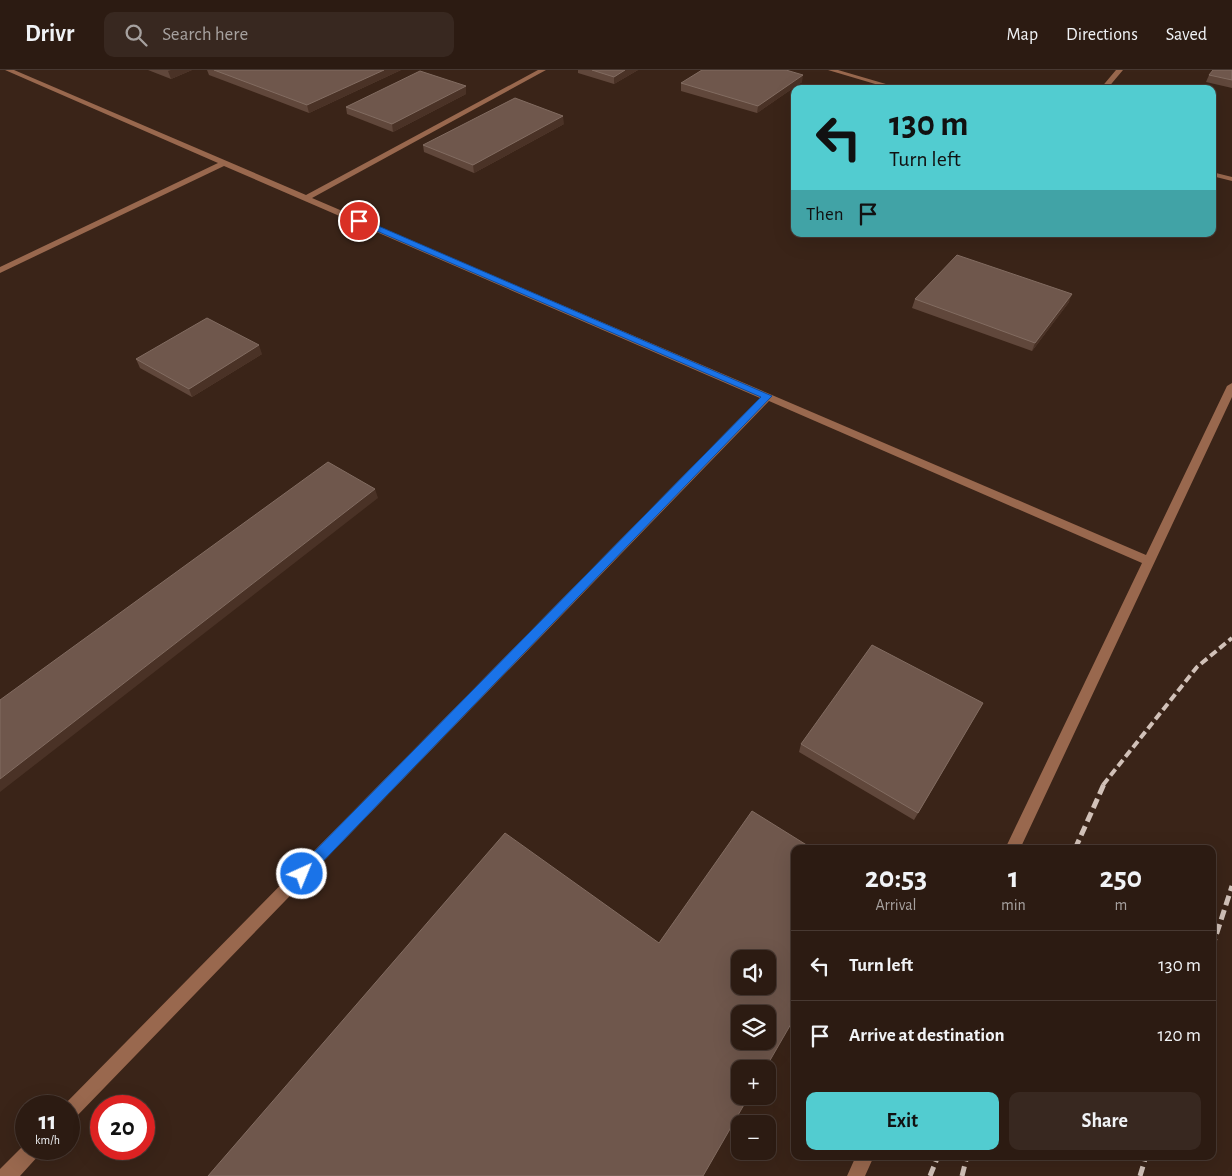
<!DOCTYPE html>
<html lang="en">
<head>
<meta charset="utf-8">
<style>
  :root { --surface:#2c1b12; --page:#382820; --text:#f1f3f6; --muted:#a6a19f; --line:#483932; --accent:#52ccd0 }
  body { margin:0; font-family:"Alegreya Sans",sans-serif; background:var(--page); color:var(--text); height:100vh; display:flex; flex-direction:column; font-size:19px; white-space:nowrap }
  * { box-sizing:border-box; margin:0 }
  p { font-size:16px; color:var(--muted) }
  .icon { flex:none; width:28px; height:28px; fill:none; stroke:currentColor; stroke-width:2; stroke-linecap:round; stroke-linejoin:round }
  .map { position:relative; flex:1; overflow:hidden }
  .sheet { position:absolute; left:791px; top:775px; width:425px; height:315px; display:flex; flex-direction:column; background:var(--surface); border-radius:10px; box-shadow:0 5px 20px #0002,0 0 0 1px var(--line) }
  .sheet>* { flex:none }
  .guide { position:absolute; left:791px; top:15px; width:425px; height:152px; border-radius:10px; box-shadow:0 5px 20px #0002,0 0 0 1px var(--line); background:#52ccd0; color:#111; overflow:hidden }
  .fabs { position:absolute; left:731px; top:880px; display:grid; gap:10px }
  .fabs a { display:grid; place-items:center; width:45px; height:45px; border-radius:10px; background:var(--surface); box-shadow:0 5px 20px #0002,0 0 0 1px var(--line); font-size:25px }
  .speed { position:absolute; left:15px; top:1025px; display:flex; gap:10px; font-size:25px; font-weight:700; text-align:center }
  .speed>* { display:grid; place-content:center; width:65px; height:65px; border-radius:50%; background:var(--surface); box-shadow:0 5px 20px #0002,0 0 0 1px var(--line); line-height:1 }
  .speed small { font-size:12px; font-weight:400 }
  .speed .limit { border:8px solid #d22; background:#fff; color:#111 }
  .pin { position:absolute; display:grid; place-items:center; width:42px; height:42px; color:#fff; margin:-21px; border:2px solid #fff; border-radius:50%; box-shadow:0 1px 5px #0007 }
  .me { position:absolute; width:55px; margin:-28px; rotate:44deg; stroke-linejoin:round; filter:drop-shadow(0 0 4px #0008) }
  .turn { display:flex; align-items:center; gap:18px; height:105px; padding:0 15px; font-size:22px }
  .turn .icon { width:65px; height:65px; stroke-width:2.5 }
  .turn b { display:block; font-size:35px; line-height:42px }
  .then { display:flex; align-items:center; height:48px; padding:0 15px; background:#0003; gap:10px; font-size:19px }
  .eta { display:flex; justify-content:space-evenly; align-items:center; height:85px; text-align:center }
  .eta b { font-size:30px; font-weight:600; line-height:35px }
  .button { display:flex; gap:10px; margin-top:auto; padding:10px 15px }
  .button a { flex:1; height:58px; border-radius:10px; background:var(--accent); color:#111; font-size:20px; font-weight:600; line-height:58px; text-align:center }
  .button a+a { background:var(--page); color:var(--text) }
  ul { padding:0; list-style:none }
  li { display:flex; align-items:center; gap:15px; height:70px; padding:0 15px; border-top:1px solid var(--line) }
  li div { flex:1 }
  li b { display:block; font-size:19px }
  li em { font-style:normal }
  header { display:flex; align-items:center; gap:30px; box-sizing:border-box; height:70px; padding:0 25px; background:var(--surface); border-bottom:1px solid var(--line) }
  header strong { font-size:24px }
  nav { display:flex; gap:28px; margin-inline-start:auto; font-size:18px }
  .search { width:350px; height:45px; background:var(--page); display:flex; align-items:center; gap:12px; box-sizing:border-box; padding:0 18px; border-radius:10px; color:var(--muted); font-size:19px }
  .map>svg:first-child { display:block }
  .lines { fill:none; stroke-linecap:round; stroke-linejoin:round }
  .minor { fill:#99684e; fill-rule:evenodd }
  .rail-far1 { stroke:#d1c1b8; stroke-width:4; stroke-dasharray:8 4; stroke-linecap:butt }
  .rail { stroke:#d1c1b8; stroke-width:5; stroke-dasharray:10 5; stroke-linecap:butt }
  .wall { fill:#60473b }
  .shaded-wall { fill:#4a3226 }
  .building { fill:#6f574c; stroke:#826c61; fill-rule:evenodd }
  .route { fill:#1a73e8; stroke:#114b97 }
</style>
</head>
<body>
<header>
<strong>Drivr</strong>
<div class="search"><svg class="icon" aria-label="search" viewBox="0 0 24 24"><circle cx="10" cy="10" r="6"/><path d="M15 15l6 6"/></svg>Search here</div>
<nav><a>Map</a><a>Directions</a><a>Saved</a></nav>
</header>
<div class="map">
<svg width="1232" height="1106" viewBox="0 0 1232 1106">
  <rect width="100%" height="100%" fill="#3a2418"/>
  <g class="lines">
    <!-- minor -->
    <path class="minor" d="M 5,0 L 14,0 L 306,125 L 538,0 L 546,0 L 312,128 L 1146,485 L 1227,316 L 1232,313 L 1232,327 L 1020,779 L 1005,779 L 1142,493 L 769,331 L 75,1048 L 69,1051 L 69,1036 L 63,1036 L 760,328 L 224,96 L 0,203 L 0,197 L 218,93 Z
      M 828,0 L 838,0 L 903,19 L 892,19 Z
      M 1116,0 L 1123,0 L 1107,19 L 1100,19 Z
      M 1212,102 L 1232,107 L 1232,111 L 1212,106 Z
      M 26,1073 L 26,1079 L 42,1079 L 39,1085 L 20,1106 L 0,1106 L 0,1099 Z
      M 856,1086 L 874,1086 L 865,1106 L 847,1106 Z"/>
    <!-- rail-far1 -->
    <path class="rail-far1" d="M 1103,715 L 1197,597 L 1232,568"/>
    <!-- rail -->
    <path class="rail" d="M 1075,779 L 1104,714
      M 1212,878 L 1232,816
      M 930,1106 L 938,1086
      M 962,1106 L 967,1086
      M 1140,1106 L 1146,1086"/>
  </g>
  <!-- wall -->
  <path class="wall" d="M 148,0 L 192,0 L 171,9 Z
    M 207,0 L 401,0 L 309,43 L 209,5 Z
    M 578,0 L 638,0 L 614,14 L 578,3 Z
    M 1232,0 L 1232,18 L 1206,12 L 1209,5 Z
    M 802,12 L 757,43 L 681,21 L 681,13 Z
    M 466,24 L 393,62 L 347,44 L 346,37 Z
    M 564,54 L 474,103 L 424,82 L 423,75 Z
    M 915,229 L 1069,232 L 1032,281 L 912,238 Z
    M 262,284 L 192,327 L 140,298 L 136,289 Z
    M 983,633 L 914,750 L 799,682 L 801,674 Z"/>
  <!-- shaded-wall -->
  <path class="shaded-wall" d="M 171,0 L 192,0 L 171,9 L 168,1 Z
    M 384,0 L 401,0 L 309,43 L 307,35 Z
    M 625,0 L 638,0 L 614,14 L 614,7 Z
    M 803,5 L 802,12 L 757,43 L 758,36 Z
    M 466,16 L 466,24 L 393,62 L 392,54 Z
    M 563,46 L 564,54 L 474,103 L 473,95 Z
    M 1072,224 L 1069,232 L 1032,281 L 1035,273 Z
    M 259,275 L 262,284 L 192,327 L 189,319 Z
    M 375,419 L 378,428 L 0,722 L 0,709 Z"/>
  <!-- building -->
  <path class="building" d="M 214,0 L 384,0 L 307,35 Z
    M 592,0 L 625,0 L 614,7 Z
    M 702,0 L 786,0 L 803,5 L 758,36 L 681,13 Z
    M 1213,0 L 1232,0 L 1232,10 L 1209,5 Z
    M 420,1 L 466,16 L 392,54 L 346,37 Z
    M 515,28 L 563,46 L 473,95 L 423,75 Z
    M 957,185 L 1072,224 L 1035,273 L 915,229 Z
    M 207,248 L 259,275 L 189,319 L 136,289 Z
    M 328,392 L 375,419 L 0,709 L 0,630 Z
    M 872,575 L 983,633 L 918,743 L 801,674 Z
    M 752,741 L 813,779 L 795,779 L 795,947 L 765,999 L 740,999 L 740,1026 L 749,1026 L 703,1106 L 208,1106 L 505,763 L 659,873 ZM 740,889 L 768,889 L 768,916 L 740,916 ZM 740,944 L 768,944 L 768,971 L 740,971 Z"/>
  <!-- route -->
  <path class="route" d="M 356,149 L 362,149 L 772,326 L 307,808 L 302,810 L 297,808 L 295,804 L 297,799 L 761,327 L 356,152 Z"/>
</svg>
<div class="fabs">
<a><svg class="icon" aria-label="sound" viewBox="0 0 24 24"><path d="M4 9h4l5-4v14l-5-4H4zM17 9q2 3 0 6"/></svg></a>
<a><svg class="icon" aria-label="layers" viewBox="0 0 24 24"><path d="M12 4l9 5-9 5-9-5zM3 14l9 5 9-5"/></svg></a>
<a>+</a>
<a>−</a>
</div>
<div class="speed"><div>11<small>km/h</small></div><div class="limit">20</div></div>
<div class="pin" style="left:359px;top:151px;background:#d93025"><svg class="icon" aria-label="arrive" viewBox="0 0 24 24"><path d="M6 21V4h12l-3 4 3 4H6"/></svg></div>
<svg class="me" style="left:302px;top:804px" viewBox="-20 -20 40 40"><circle r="17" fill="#1a73e8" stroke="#fff" stroke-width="3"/><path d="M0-11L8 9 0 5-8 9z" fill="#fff"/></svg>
<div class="guide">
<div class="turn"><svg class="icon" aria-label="left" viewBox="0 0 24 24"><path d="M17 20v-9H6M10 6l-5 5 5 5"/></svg><div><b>130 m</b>Turn left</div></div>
<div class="then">Then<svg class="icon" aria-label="arrive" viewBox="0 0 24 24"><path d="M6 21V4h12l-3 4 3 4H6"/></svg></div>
</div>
<section class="sheet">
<div class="eta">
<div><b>20:53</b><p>Arrival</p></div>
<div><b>1</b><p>min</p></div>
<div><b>250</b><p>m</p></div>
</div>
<ul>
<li><svg class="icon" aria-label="left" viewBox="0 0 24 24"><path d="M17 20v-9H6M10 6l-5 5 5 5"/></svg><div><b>Turn left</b></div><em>130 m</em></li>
<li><svg class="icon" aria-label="arrive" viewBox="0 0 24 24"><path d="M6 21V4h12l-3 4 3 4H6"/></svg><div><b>Arrive at destination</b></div><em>120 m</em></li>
</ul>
<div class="button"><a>Exit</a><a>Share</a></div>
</section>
</div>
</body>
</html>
